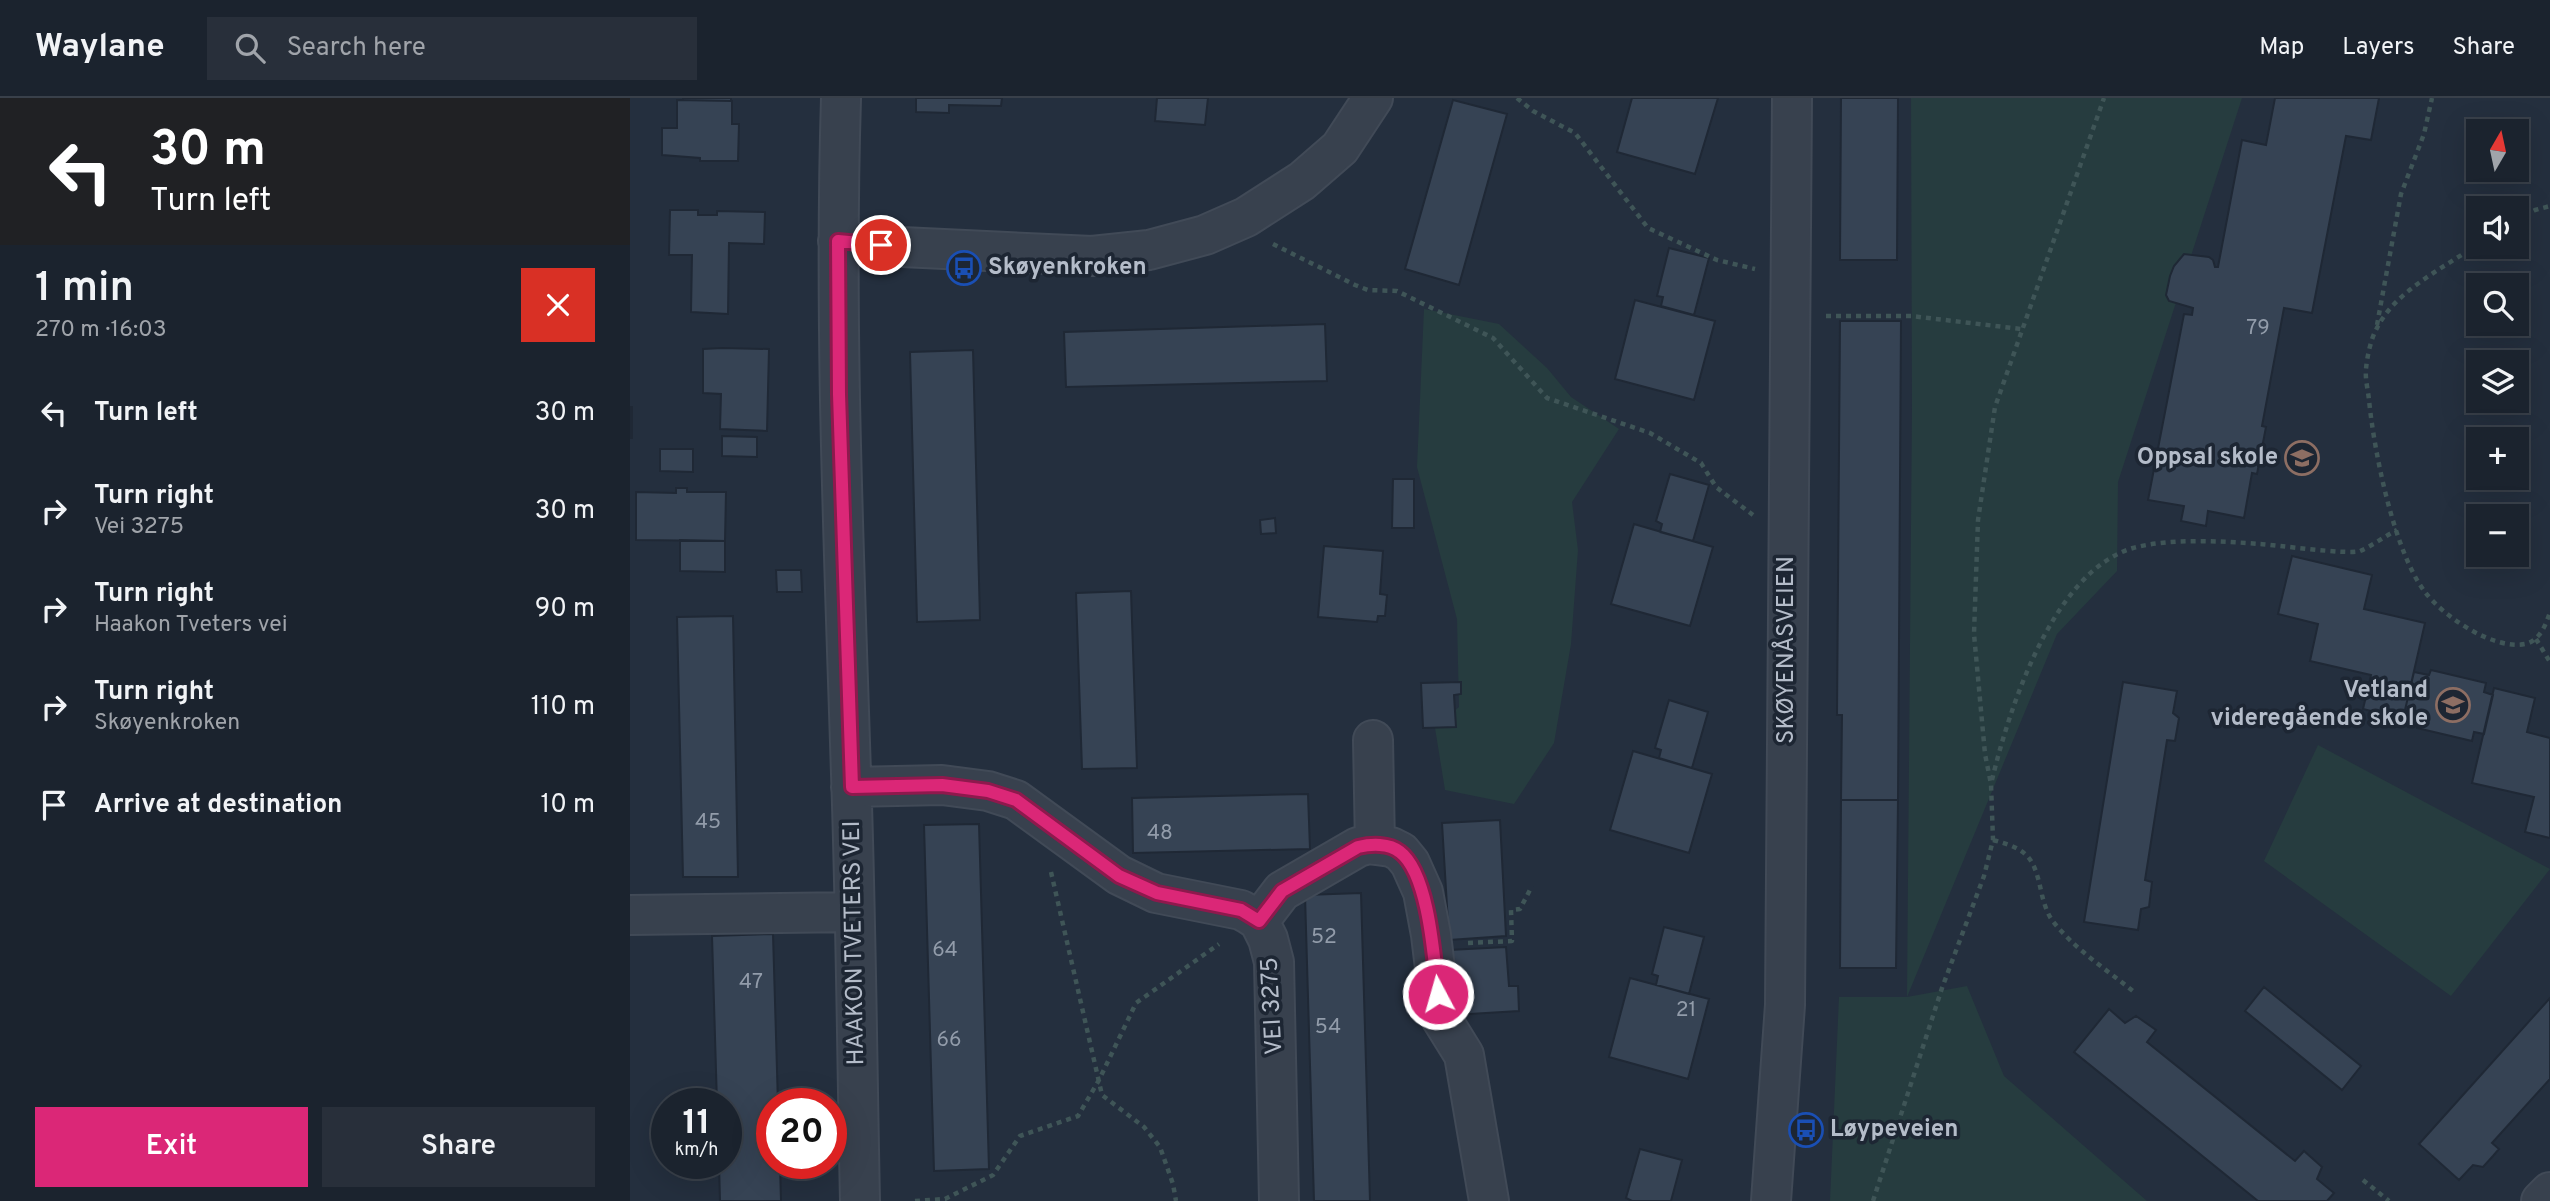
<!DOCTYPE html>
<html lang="en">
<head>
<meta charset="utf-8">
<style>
  :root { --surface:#1b232e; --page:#282f3a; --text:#f1f3f6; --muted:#a0a4aa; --line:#39404a; --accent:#db2777 }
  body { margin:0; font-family:Overpass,sans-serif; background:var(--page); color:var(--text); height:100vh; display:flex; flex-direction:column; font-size:26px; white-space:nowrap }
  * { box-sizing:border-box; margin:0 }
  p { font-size:23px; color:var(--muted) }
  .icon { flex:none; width:38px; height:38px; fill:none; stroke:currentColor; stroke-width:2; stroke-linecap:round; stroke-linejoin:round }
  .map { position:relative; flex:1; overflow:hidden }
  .side { display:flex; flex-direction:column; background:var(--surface); width:630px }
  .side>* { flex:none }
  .banner { background:#202124; color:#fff; overflow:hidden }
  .needle { width:46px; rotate:9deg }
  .buttons { position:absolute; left:1836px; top:21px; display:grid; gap:14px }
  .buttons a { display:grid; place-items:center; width:63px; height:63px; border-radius:0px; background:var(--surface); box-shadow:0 7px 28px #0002,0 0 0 2px var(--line); font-size:35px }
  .speed { position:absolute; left:21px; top:990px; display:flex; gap:14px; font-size:35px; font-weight:700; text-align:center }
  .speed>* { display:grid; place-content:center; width:91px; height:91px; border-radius:50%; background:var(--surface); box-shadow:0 7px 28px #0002,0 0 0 2px var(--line); line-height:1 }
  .speed small { font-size:18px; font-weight:400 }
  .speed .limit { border:10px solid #d22; background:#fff; color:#111 }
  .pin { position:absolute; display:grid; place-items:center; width:60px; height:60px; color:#fff; margin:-30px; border:4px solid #fff; border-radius:50%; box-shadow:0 2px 7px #0007 }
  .me { position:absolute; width:77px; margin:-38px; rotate:354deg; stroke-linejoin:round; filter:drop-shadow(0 0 5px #0008) }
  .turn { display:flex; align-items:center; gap:24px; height:147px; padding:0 35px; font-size:32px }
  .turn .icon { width:91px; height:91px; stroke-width:2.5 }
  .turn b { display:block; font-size:49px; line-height:60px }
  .round { display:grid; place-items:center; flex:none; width:74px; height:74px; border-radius:0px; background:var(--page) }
  .overview { display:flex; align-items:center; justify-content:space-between; height:119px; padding:0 35px }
  h1 { font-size:42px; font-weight:600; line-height:52px }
  .primary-button { display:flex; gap:14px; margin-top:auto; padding:14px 35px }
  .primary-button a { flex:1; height:80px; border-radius:0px; background:var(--accent); color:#fff; font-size:28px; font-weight:600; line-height:80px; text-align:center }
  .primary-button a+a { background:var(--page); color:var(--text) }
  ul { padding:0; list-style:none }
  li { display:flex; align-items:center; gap:21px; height:98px; padding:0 35px }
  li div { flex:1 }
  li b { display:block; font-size:26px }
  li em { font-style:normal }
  header { display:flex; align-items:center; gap:42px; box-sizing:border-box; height:98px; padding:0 35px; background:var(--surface); border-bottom:2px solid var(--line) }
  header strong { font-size:33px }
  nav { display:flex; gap:38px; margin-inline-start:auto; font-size:24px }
  .search { width:490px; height:63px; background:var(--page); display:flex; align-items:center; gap:18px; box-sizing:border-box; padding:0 24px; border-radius:0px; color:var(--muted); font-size:26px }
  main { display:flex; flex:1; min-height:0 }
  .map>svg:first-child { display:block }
  .green { fill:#263c3f }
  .building { fill:#364354; stroke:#1f2835; stroke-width:2 }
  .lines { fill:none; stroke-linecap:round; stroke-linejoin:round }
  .minor-casing { stroke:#414a57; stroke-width:42 }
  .path { stroke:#3f5557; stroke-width:4.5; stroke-dasharray:5 5; stroke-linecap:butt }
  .minor { stroke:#38414e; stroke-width:38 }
  .route-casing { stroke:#8e194d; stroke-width:18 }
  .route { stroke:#db2777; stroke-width:12 }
  .labels { text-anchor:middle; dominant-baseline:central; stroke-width:7; stroke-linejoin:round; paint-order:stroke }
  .number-label { font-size:21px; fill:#929caa }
  .poi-label { font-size:24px; font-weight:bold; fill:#b4bcc9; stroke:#1d2633; text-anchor:start }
  .street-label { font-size:24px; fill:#b4bcc9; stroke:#1d2633 }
</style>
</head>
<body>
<header>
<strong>Waylane</strong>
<div class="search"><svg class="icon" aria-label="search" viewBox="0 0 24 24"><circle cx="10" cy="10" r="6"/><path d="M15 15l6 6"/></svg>Search here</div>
<nav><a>Map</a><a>Layers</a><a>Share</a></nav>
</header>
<main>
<section class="side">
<div class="banner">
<div class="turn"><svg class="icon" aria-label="left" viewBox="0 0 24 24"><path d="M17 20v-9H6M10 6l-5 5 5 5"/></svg><div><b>30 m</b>Turn left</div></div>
</div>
<div class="overview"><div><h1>1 min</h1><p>270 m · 16:03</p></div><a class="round" style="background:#d93025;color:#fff"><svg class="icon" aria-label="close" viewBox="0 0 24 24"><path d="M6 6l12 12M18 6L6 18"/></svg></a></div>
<ul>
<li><svg class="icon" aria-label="left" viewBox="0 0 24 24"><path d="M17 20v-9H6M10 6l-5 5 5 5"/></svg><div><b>Turn left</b></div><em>30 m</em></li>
<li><svg class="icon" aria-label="right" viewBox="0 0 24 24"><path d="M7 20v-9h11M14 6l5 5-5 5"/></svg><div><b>Turn right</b><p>Vei 3275</p></div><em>30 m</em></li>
<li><svg class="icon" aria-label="right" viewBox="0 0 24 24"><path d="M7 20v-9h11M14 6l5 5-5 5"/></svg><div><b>Turn right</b><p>Haakon Tveters vei</p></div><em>90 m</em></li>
<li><svg class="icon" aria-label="right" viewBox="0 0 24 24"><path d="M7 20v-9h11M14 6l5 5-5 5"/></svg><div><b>Turn right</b><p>Skøyenkroken</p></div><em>110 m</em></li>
<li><svg class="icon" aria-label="arrive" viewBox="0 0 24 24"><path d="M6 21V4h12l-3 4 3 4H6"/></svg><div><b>Arrive at destination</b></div><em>10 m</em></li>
</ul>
<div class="primary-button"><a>Exit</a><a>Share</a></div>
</section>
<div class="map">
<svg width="1920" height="1103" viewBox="0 0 1920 1103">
  <rect width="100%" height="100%" fill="#242f3e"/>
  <!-- green -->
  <path class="green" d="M 1281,0 L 1612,0 L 1488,384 L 1487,473 L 1427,536 L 1277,899 L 1337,888 L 1374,978 L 1517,1103 L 1200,1103 L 1209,899 L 1277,899 L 1282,310 Z
    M 794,211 L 869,226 L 917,270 L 941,299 L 989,331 L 942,404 L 948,452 L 941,546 L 924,645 L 884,706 L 815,692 L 805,630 L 829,609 L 827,521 L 787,369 Z
    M 1688,647 L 1920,771 L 1821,898 L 1634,763 Z"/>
  <!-- building -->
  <path class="building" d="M 53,0 L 101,0 L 101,3 L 53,2 Z
    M 286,0 L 372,0 L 371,8 L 319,7 L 319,15 L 286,14 Z
    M 527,0 L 578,0 L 575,27 L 525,23 Z
    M 1002,0 L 1088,0 L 1065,76 L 987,54 Z
    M 1211,0 L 1268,0 L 1267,162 L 1210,162 Z
    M 1645,0 L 1749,0 L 1741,42 L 1716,38 L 1682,215 L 1654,210 L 1632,328 L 1636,329 L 1627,376 L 1622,375 L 1614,420 L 1578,413 L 1576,428 L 1551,423 L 1554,408 L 1518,402 L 1554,216 L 1562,217 L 1563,210 L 1539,203 L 1536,197 L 1540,178 L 1544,168 L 1554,156 L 1579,159 L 1583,162 L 1585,169 L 1588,169 L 1612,42 L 1636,47 Z
    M 47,2 L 102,3 L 102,26 L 109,26 L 108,63 L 70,63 L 70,60 L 32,57 L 32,30 L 47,30 Z
    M 823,2 L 877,16 L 829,187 L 775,171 Z
    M 40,112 L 68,112 L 68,117 L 87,117 L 87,113 L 135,114 L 134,146 L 99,145 L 98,216 L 61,214 L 62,157 L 39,157 Z
    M 1039,150 L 1079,160 L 1064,217 L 1031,208 L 1033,199 L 1027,198 Z
    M 1005,202 L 1085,223 L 1064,302 L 985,281 Z
    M 1210,223 L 1271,223 L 1268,702 L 1211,702 L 1212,617 L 1207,617 Z
    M 695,226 L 697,283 L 436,289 L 434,234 Z
    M 92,250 L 139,251 L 137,333 L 90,331 L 91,296 L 73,295 L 73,251 Z
    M 343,252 L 350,522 L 287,524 L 280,254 Z
    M 0,309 L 2,309 L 2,340 L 0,340 Z
    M 92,338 L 127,339 L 127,359 L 92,358 Z
    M 30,351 L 63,351 L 63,374 L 30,373 Z
    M 1040,376 L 1079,387 L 1063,443 L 1030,434 L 1032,426 L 1026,423 Z
    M 763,381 L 784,381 L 784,430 L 762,430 Z
    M 46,390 L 57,390 L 57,394 L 96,394 L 95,443 L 6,442 L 6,394 L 46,395 Z
    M 645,420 L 646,435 L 631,436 L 630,422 Z
    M 1004,426 L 1083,449 L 1060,528 L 981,506 Z
    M 50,442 L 95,443 L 95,474 L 50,473 Z
    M 694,448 L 753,453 L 750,496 L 757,497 L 755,518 L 748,518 L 747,524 L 688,519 Z
    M 1662,458 L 1742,477 L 1734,511 L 1795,525 L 1773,621 L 1733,611 L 1741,577 L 1680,563 L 1688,526 L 1648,516 Z
    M 146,472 L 171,472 L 172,494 L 147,494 Z
    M 501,493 L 507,670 L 452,671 L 446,495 Z
    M 103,518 L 108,779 L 53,779 L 47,519 Z
    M 1801,572 L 1856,585 L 1854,594 L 1863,597 L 1854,636 L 1844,634 L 1842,643 L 1787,630 L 1790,616 L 1775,612 L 1784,574 L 1799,577 Z
    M 831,584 L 831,596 L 824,597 L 826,629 L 793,630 L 791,585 Z
    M 1493,584 L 1547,593 L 1543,615 L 1549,620 L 1545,643 L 1537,642 L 1515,782 L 1522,784 L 1519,809 L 1511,811 L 1508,832 L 1454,824 Z
    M 1864,590 L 1905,600 L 1897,634 L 1920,640 L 1920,740 L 1895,734 L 1904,699 L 1842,685 Z
    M 1039,602 L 1078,614 L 1062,670 L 1029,660 L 1031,652 L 1025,650 Z
    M 1003,653 L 1082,676 L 1059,755 L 980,732 Z
    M 678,696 L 680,751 L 503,755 L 502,700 Z
    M 1211,702 L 1268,702 L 1266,870 L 1210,870 Z
    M 870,722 L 876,838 L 819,842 L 812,725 Z
    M 349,726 L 359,1071 L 304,1073 L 294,727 Z
    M 731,795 L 740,1103 L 684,1103 L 675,797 Z
    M 1034,829 L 1074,839 L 1059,896 L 1026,887 L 1028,878 L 1022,876 Z
    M 143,836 L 148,1006 L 142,1006 L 142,1066 L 150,1066 L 151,1103 L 90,1103 L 89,1066 L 96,1066 L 96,1006 L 87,1006 L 82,838 Z
    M 876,849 L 879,888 L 888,888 L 889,913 L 823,917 L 819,852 Z
    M 1000,880 L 1079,901 L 1058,981 L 979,959 Z
    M 1634,889 L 1731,968 L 1712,992 L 1615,913 Z
    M 1920,900 L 1920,981 L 1862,1045 L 1869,1051 L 1863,1058 L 1853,1069 L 1843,1067 L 1829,1082 L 1789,1046 Z
    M 1479,911 L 1495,925 L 1506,918 L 1526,932 L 1517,944 L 1665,1063 L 1674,1053 L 1692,1069 L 1687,1081 L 1704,1095 L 1697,1103 L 1628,1103 L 1444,954 Z
    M 1010,1051 L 1052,1062 L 1041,1103 L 1002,1103 L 996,1100 Z"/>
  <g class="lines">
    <!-- minor casing -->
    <g class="minor-casing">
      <path id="minor" d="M 211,0 C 204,226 214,451 221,676 C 226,818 227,961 230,1103
        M 208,143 L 272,149 L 462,158 L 519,152 L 575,137 L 616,119 L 672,83 L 710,50 L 743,0
        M 743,642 L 745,747
        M 221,689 L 312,687 L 358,693 L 386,702 L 489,777 L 526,795 L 611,812 L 620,817 L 629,823 L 638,841 L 644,864 L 649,1103
        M 0,817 L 224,814
        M 629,823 L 652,793 L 728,749 L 739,746 L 761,749 L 771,754 L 780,765 L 793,794 L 801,837 L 811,920 L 834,957 L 859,1103
        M 1141,1103 L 1155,907 L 1162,0
        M 1911,1103 L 1920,1094"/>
    </g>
    <!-- path -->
    <path class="path" d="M 887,0 L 903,13 L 945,35 L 1018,130 L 1087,162 L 1125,171
      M 1886,122 L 1905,112 L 1920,108
      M 643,146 L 725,187 L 738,192 L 767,193 L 863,240 L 917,300 L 1020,335 L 1071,365 L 1086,389 L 1123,417
      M 1848,146 C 1814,170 1766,192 1747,230 C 1741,240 1737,259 1736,271 C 1735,281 1738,292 1739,302 C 1744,353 1764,454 1795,494 C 1814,519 1863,552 1895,546 C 1910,543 1916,526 1920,514
      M 1196,218 L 1281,218 L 1391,231
      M 1747,227 L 1771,96 L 1794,36 L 1802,0
      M 1906,541 L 1920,564
      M 1362,682 C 1379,611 1423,473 1503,450 C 1540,440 1591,443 1630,446 C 1647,447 1718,457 1730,453 C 1742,448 1755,438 1767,432
      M 1363,742 C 1400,752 1404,760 1412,797 C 1414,805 1417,815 1422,822 C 1444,851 1476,871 1504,894
      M 421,774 L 472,997 L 514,1029 L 530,1049 L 543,1086 L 546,1103
      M 838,845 L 882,843 L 881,812 L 890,811 L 902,788
      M 1733,1082 L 1759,1103
      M 285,1103 L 315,1101 L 363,1077 L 390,1038 L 448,1018 L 469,982 L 506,905 L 589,846
      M 1243,1103 L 1312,890 L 1354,778 L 1363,742 L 1361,686 L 1355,656 L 1344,536 L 1348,422 L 1365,309 L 1474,0"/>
    <!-- minor -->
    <use href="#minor" class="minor"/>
  </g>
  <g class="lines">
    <!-- route casing -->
    <g class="route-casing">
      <path id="route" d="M 251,147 L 208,143 L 209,296 L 222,689 L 312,687 L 358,693 L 386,702 L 489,778 L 527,795 L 611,812 L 629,823 L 652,793 L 728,749 C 741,746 759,745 770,754 C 799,776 804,861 808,896"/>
    </g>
    <!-- route -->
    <use href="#route" class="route"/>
  </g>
  <!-- icons -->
  <defs>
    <g id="bus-ring" transform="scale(1.75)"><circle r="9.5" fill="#1d2633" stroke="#1a4fb4" stroke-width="1.5"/><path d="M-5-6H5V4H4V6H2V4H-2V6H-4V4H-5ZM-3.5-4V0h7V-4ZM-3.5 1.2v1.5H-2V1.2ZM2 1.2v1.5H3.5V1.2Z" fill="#1a4fb4"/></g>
    <g id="school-ring" transform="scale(1.75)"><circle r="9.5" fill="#1d2633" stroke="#8d6e63" stroke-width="1.5"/><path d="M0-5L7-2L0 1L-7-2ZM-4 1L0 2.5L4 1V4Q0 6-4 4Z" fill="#8d6e63"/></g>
  </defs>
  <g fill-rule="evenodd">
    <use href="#bus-ring" x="334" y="170"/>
    <use href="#school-ring" x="1672" y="360"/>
    <use href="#school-ring" x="1823" y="607"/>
    <use href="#bus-ring" x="1176" y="1032"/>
  </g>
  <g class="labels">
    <!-- number labels -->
    <g class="number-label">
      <text x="1628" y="230">79</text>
      <text x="78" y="724">45</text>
      <text x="530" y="735">48</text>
      <text x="694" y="839">52</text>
      <text x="315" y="852">64</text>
      <text x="121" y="884">47</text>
      <text x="1056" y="912">21</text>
      <text x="698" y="929">54</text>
      <text x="319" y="942">66</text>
    </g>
    <!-- poi labels -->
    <g class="poi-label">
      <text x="358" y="170">Skøyenkroken</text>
      <text x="1648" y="360" text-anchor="end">Oppsal skole</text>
      <text x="1798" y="593" text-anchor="end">Vetland<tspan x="1798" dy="28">videregående skole</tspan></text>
      <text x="1200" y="1032">Løypeveien</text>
    </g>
    <!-- street labels -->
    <g class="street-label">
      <text transform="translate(1157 552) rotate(-90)">SKØYENÅSVEIEN</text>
      <text transform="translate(225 845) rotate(-91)">HAAKON TVETERS VEI</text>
      <text transform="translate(643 908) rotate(-93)">VEI 3275</text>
    </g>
  </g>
</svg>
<div class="buttons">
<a><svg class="needle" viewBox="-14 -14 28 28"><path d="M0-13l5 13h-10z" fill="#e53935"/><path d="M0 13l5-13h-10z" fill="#a0a4aa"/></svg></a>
<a><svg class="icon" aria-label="sound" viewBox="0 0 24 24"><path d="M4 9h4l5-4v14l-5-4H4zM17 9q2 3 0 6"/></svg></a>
<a><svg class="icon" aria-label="search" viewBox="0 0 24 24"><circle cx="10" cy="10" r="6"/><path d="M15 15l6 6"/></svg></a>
<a><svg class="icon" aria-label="layers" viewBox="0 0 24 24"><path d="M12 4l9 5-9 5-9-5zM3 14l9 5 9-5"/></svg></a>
<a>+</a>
<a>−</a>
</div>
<div class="speed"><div>11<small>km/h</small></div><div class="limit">20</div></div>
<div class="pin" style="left:251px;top:147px;background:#d93025"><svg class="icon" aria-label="arrive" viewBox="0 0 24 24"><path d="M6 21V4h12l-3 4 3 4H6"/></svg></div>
<svg class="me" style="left:808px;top:896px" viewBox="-20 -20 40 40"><circle r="17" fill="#db2777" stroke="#fff" stroke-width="3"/><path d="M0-11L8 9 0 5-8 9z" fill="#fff"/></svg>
</div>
</main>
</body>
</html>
